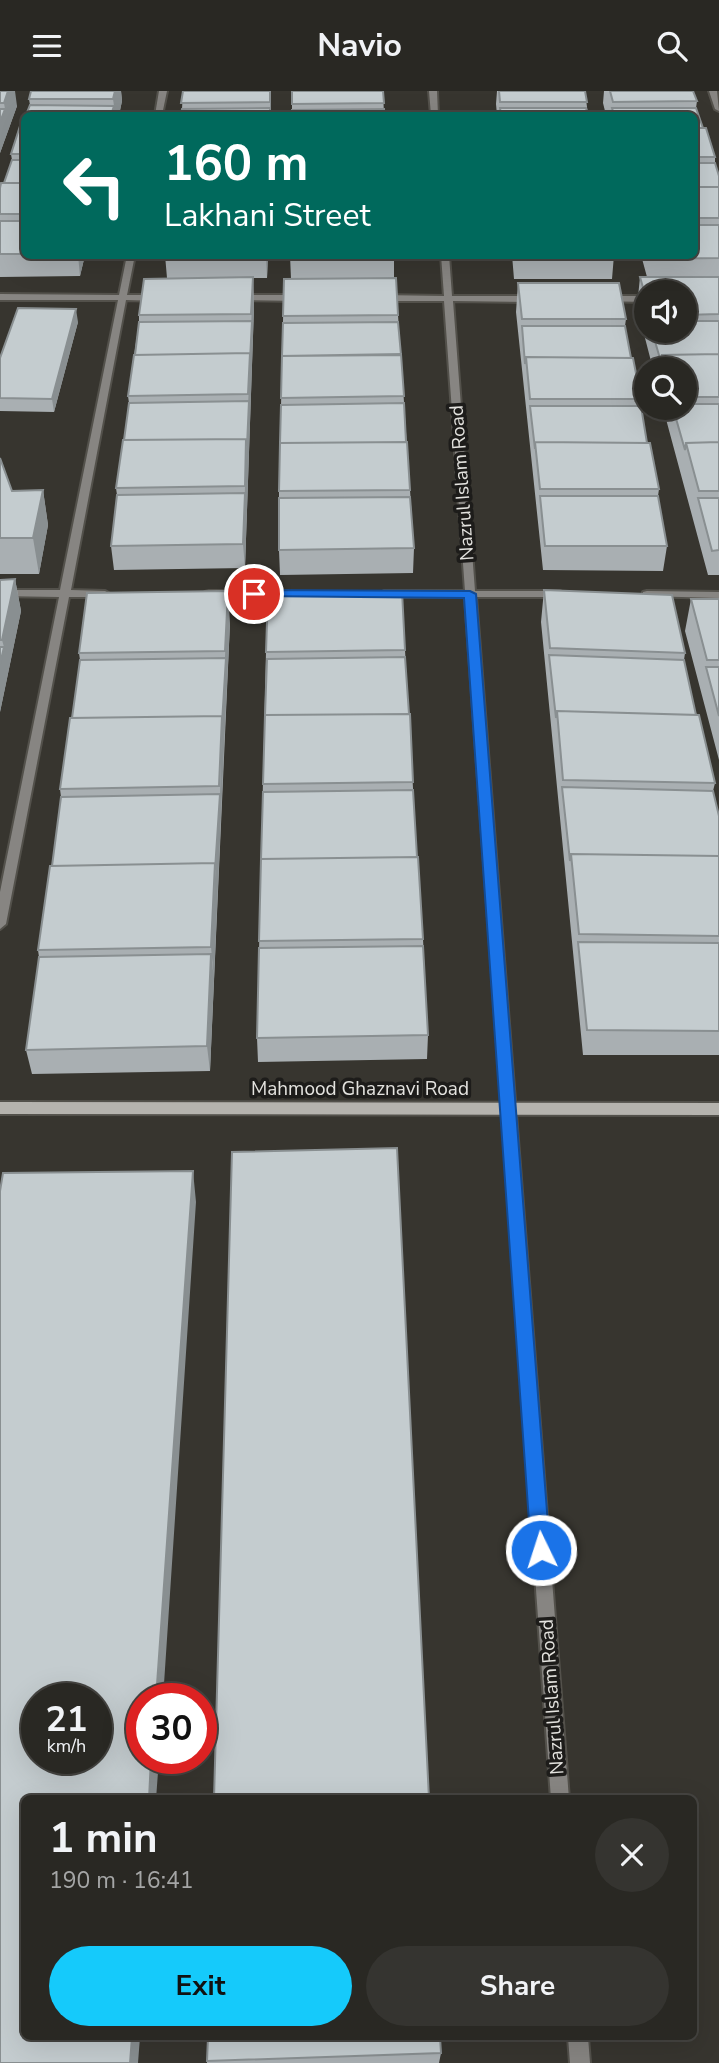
<!DOCTYPE html>
<html lang="en">
<head>
<meta charset="utf-8">
<style>
  :root { --surface:#292823; --page:#353430; --text:#f1f3f6; --muted:#a5a6a6; --line:#454441; --accent:#15cafb }
  body { margin:0; font-family:"Nunito Sans",sans-serif; background:var(--page); color:var(--text); height:100vh; display:flex; flex-direction:column; font-size:26px; white-space:nowrap }
  * { box-sizing:border-box; margin:0 }
  p { font-size:23px; color:var(--muted) }
  .icon { flex:none; width:38px; height:38px; fill:none; stroke:currentColor; stroke-width:2; stroke-linecap:round; stroke-linejoin:round }
  .map { position:relative; flex:1; overflow:hidden }
  .drawer { position:absolute; left:21px; top:1704px; width:676px; height:245px; display:flex; flex-direction:column; background:var(--surface); border-radius:10px; box-shadow:0 7px 28px #0002,0 0 0 2px var(--line) }
  .drawer>* { flex:none }
  .guide { position:absolute; left:21px; top:21px; width:677px; height:147px; border-radius:10px; box-shadow:0 7px 28px #0002,0 0 0 2px var(--line); background:#00695c; color:#fff; overflow:hidden }
  .tools { position:absolute; left:634px; top:189px; display:grid; gap:14px }
  .tools a { display:grid; place-items:center; width:63px; height:63px; border-radius:50%; background:var(--surface); box-shadow:0 7px 28px #0002,0 0 0 2px var(--line); font-size:35px }
  .speed { position:absolute; left:21px; top:1592px; display:flex; gap:14px; font-size:35px; font-weight:700; text-align:center }
  .speed>* { display:grid; place-content:center; width:91px; height:91px; border-radius:50%; background:var(--surface); box-shadow:0 7px 28px #0002,0 0 0 2px var(--line); line-height:1 }
  .speed small { font-size:18px; font-weight:400 }
  .speed .limit { border:10px solid #d22; background:#fff; color:#111 }
  .pin { position:absolute; display:grid; place-items:center; width:60px; height:60px; color:#fff; margin:-30px; border:4px solid #fff; border-radius:50%; box-shadow:0 2px 7px #0007 }
  .me { position:absolute; width:77px; margin:-38px; rotate:356deg; stroke-linejoin:round; filter:drop-shadow(0 0 5px #0008) }
  .turn { display:flex; align-items:center; gap:24px; height:147px; padding:0 28px; font-size:32px }
  .turn .icon { width:91px; height:91px; stroke-width:2.5 }
  .turn b { display:block; font-size:49px; line-height:60px }
  .round { display:grid; place-items:center; flex:none; width:74px; height:74px; border-radius:37px; background:var(--page) }
  .overview { display:flex; align-items:center; justify-content:space-between; height:119px; padding:0 28px }
  h1 { font-size:42px; font-weight:700; line-height:52px }
  .cta { display:flex; gap:14px; margin-top:auto; padding:14px 28px }
  .cta a { flex:1; height:80px; border-radius:42px; background:var(--accent); color:#111; font-size:28px; font-weight:700; line-height:80px; text-align:center }
  .cta a+a { background:var(--page); color:var(--text) }
  header { display:flex; justify-content:space-between; align-items:center; height:91px; padding:0 28px; background:var(--surface); font-size:32px; font-weight:700 }
  .map>svg:first-child { display:block }
  .lines { fill:none; stroke-linecap:round; stroke-linejoin:round }
  .street-casing { stroke:#53514b; stroke-width:4 }
  .secondary-casing { stroke:#53514b; stroke-width:4 }
  .street { fill:#878582; fill-rule:evenodd }
  .secondary { fill:#b5b3ae; fill-rule:evenodd }
  .wall { fill:#a9afb2; fill-rule:evenodd }
  .shaded-wall { fill:#898f91 }
  .building { fill:#c4cccf; stroke:#898f91; stroke-width:2; fill-rule:evenodd }
  .route { fill:#1a73e8; stroke:#114b97; stroke-width:2 }
  .labels { text-anchor:middle; dominant-baseline:central; stroke-width:7; stroke-linejoin:round; paint-order:stroke }
  .street-label { font-size:19px; fill:#e4e3df; stroke:#1d1c1a }
</style>
</head>
<body>
<header><svg class="icon" aria-label="menu" viewBox="0 0 24 24"><path d="M4 6h16M4 12h16M4 18h16"/></svg>Navio<svg class="icon" aria-label="search" viewBox="0 0 24 24"><circle cx="10" cy="10" r="6"/><path d="M15 15l6 6"/></svg></header>
<div class="map">
<svg width="719" height="1972" viewBox="0 0 719 1972">
  <rect width="100%" height="100%" fill="#37352f"/>
  <g class="lines">
    <!-- street casing -->
    <g class="street-casing">
      <path id="street" d="M 159,0 L 167,0 L 162,24 L 155,24 Z
        M 429,0 L 437,0 L 438,24 L 431,24 Z
        M 709,0 L 717,0 L 719,20 L 715,18 Z
        M 127,164 L 135,164 L 127,204 L 160,204 L 164,207 L 160,210 L 126,209 L 71,499 L 105,500 L 110,503 L 105,506 L 69,506 L 6,833 L 0,838 L 0,801 L 59,506 L 0,505 L 0,499 L 60,499 L 118,209 L 0,209 L 0,203 L 119,204 Z
        M 441,164 L 449,164 L 452,205 L 534,205 L 538,208 L 534,211 L 453,210 L 475,500 L 560,500 L 565,503 L 560,506 L 476,506 L 569,1708 L 551,1708 L 465,506 L 384,506 L 379,503 L 384,500 L 465,500 L 444,210 L 379,210 L 375,207 L 379,204 L 444,205 Z
        M 236,204 L 300,204 L 304,207 L 300,210 L 233,209 L 232,207 Z
        M 603,205 L 646,205 L 646,211 L 600,210 L 600,206 Z
        M 209,500 L 287,500 L 292,503 L 287,506 L 205,505 L 205,501 Z
        M 647,500 L 719,501 L 719,507 L 643,505 L 643,501 Z
        M 568,1946 L 588,1946 L 590,1972 L 570,1972 Z"/>
    </g>
    <!-- secondary casing -->
    <g class="secondary-casing">
      <path id="secondary" d="M 0,1011 L 719,1012 L 719,1024 L 0,1023 Z"/>
    </g>
    <!-- street -->
    <use href="#street" class="street"/>
    <!-- secondary -->
    <use href="#secondary" class="secondary"/>
  </g>
  <!-- wall -->
  <path class="wall" d="M 0,0 L 17,15 L 0,62 Z
    M 121,0 L 122,10 L 119,24 L 26,24 L 30,14 L 29,8 Z
    M 183,0 L 271,0 L 271,24 L 182,18 Z
    M 292,0 L 383,0 L 384,24 L 292,24 Z
    M 497,0 L 585,0 L 588,24 L 497,24 L 496,13 Z
    M 604,0 L 693,0 L 697,10 L 696,17 L 703,37 L 715,66 L 715,72 L 719,85 L 719,484 L 708,484 L 663,317 L 684,317 L 684,278 L 653,278 L 637,216 L 640,186 L 647,186 L 641,164 L 695,164 L 695,24 L 606,24 L 603,12 ZM 646,201 L 684,201 L 684,240 L 646,240 Z
    M 24,30 L 24,164 L 85,164 L 80,185 L 0,186 L 0,97 L 4,92 L 12,69 L 11,63 Z
    M 165,164 L 268,164 L 267,187 L 253,187 L 254,216 L 245,477 L 114,479 L 111,455 L 117,404 L 116,397 L 124,349 L 129,312 L 128,305 L 139,231 L 139,224 L 167,187 Z
    M 290,164 L 394,164 L 394,187 L 398,224 L 410,399 L 414,457 L 413,482 L 280,484 L 279,459 L 279,400 L 284,188 L 291,188 Z
    M 512,164 L 614,164 L 612,188 L 514,188 Z
    M 518,192 L 626,228 L 625,235 L 631,267 L 641,308 L 641,315 L 647,352 L 659,398 L 658,405 L 667,455 L 663,480 L 543,479 L 516,221 Z
    M 78,231 L 54,321 L 0,320 L 0,267 Z
    M 0,367 L 12,400 L 43,399 L 48,434 L 39,483 L 0,483 Z
    M 15,488 L 21,520 L 0,621 L 0,489 Z
    M 544,499 L 685,562 L 684,569 L 696,624 L 715,692 L 713,700 L 719,725 L 719,964 L 583,964 L 541,531 Z
    M 691,508 L 719,508 L 719,669 L 685,540 Z
    M 230,532 L 210,980 L 32,983 L 26,959 L 39,866 L 38,859 L 52,775 L 61,706 L 60,698 L 72,627 L 80,569 L 79,562 Z
    M 405,559 L 417,766 L 423,848 L 428,944 L 427,968 L 258,971 L 257,947 L 266,561 Z
    M 441,1962 L 439,1972 L 207,1972 L 207,1970 Z"/>
  <!-- shaded-wall -->
  <path class="shaded-wall" d="M 8,0 L 15,0 L 17,15 L 0,62 L 0,31 L 5,18 L 4,12 Z
    M 115,0 L 121,0 L 122,10 L 119,24 L 111,24 L 114,15 L 113,8 Z
    M 270,0 L 271,0 L 271,24 L 270,24 Z
    M 78,164 L 85,164 L 80,185 Z
    M 266,164 L 268,164 L 267,187 Z
    M 253,186 L 254,216 L 245,477 L 243,453 L 245,395 Z
    M 76,218 L 78,231 L 54,321 L 52,308 Z
    M 43,399 L 48,434 L 39,483 L 33,447 Z
    M 15,488 L 21,520 L 0,621 L 0,573 L 4,556 L 2,549 Z
    M 228,500 L 230,532 L 224,657 L 222,632 Z
    M 222,625 L 224,657 L 214,888 L 211,856 L 220,703 Z
    M 211,863 L 214,888 L 210,980 L 207,955 Z
    M 193,1080 L 196,1111 L 163,1608 L 156,1608 Z
    M 151,1668 L 159,1668 L 156,1708 L 149,1708 Z
    M 132,1946 L 140,1946 L 138,1972 L 130,1972 Z"/>
  <!-- building -->
  <path class="building" d="M 0,0 L 8,0 L 4,12 L 0,12 Z
    M 31,0 L 115,0 L 113,8 L 29,8 Z
    M 183,0 L 270,0 L 270,11 L 181,12 Z
    M 292,0 L 383,0 L 384,12 L 292,13 Z
    M 499,0 L 585,0 L 587,11 L 500,11 Z
    M 610,0 L 693,0 L 697,10 L 613,11 Z
    M 30,14 L 114,15 L 111,24 L 26,24 Z
    M 270,17 L 270,24 L 181,24 L 182,18 Z
    M 500,17 L 586,17 L 588,24 L 501,24 Z
    M 612,17 L 696,17 L 703,37 L 695,37 L 695,24 L 614,24 Z
    M 0,18 L 5,18 L 0,31 Z
    M 384,18 L 384,24 L 292,24 L 292,19 Z
    M 20,35 L 24,35 L 24,63 L 11,63 Z
    M 695,37 L 706,37 L 715,66 L 695,66 Z
    M 12,69 L 24,69 L 24,92 L 4,92 Z
    M 695,72 L 715,72 L 719,85 L 719,96 L 695,96 Z
    M 1,92 L 24,92 L 24,123 L 0,123 L 0,97 Z
    M 695,96 L 719,96 L 719,127 L 695,127 Z
    M 0,130 L 24,130 L 24,163 L 0,163 Z
    M 695,134 L 719,134 L 719,167 L 651,168 L 650,164 L 695,164 Z
    M 165,164 L 258,164 L 165,166 Z
    M 290,164 L 394,164 L 394,165 L 290,166 Z
    M 516,164 L 614,164 L 614,165 L 516,165 Z
    M 253,186 L 251,223 L 139,224 L 144,188 Z
    M 640,186 L 719,186 L 719,223 L 684,224 L 684,201 L 646,201 L 646,207 Z
    M 396,187 L 398,224 L 283,225 L 284,188 Z
    M 518,192 L 619,192 L 626,228 L 522,228 Z
    M 18,217 L 76,218 L 52,308 L 0,307 L 0,267 Z
    M 252,230 L 250,269 L 250,262 L 135,264 L 139,231 Z
    M 684,230 L 719,230 L 719,263 L 662,264 L 661,271 L 652,240 L 684,240 Z
    M 398,231 L 401,264 L 282,265 L 283,232 Z
    M 522,235 L 625,235 L 631,267 L 526,266 L 525,273 Z
    M 250,262 L 248,303 L 128,305 L 134,264 Z
    M 401,263 L 404,305 L 281,307 L 282,265 Z
    M 719,263 L 719,306 L 684,306 L 684,278 L 665,278 L 662,264 Z
    M 526,266 L 633,267 L 641,308 L 530,308 Z
    M 249,310 L 247,355 L 246,348 L 124,349 L 129,312 Z
    M 404,312 L 406,351 L 280,352 L 281,314 Z
    M 684,313 L 719,313 L 719,351 L 686,352 L 685,359 L 673,317 L 684,317 Z
    M 530,315 L 641,315 L 647,352 L 535,351 L 535,358 Z
    M 246,348 L 245,395 L 116,397 L 123,349 Z
    M 407,351 L 410,399 L 279,400 L 280,352 Z
    M 535,351 L 650,352 L 659,398 L 540,398 Z
    M 719,351 L 719,400 L 699,400 L 686,352 Z
    M 0,367 L 12,400 L 43,399 L 33,447 L 0,447 Z
    M 245,402 L 243,453 L 111,455 L 117,404 Z
    M 540,405 L 658,405 L 667,455 L 545,455 Z
    M 410,406 L 414,457 L 279,459 L 279,407 Z
    M 698,407 L 719,407 L 719,459 L 712,460 Z
    M 15,488 L 2,549 L 0,549 L 0,489 Z
    M 544,499 L 672,504 L 685,562 L 550,557 Z
    M 228,500 L 225,560 L 79,562 L 87,502 Z
    M 402,500 L 405,559 L 266,561 L 268,502 Z
    M 691,508 L 719,508 L 719,569 L 707,569 Z
    M 0,556 L 4,556 L 0,573 Z
    M 549,564 L 684,569 L 696,624 L 557,620 L 556,627 Z
    M 405,566 L 409,623 L 265,624 L 267,568 Z
    M 226,567 L 222,632 L 222,625 L 72,627 L 80,569 Z
    M 706,576 L 719,576 L 719,625 Z
    M 557,620 L 699,624 L 715,692 L 563,689 Z
    M 410,623 L 413,691 L 263,693 L 265,624 Z
    M 222,625 L 219,695 L 60,698 L 70,627 Z
    M 562,696 L 713,700 L 719,725 L 719,765 L 571,763 L 570,770 Z
    M 413,699 L 417,766 L 261,768 L 263,701 Z
    M 220,703 L 215,779 L 215,772 L 52,775 L 61,706 Z
    M 571,763 L 719,765 L 719,845 L 579,843 Z
    M 418,766 L 423,848 L 259,850 L 261,768 Z
    M 215,772 L 211,856 L 38,859 L 50,775 Z
    M 578,851 L 719,852 L 719,940 L 587,939 Z
    M 423,855 L 428,944 L 257,947 L 259,857 Z
    M 211,863 L 207,955 L 26,959 L 39,866 Z
    M 397,1057 L 429,1708 L 214,1708 L 232,1061 Z
    M 193,1080 L 156,1608 L 142,1608 L 142,1668 L 151,1668 L 149,1708 L 24,1708 L 24,1946 L 132,1946 L 130,1972 L 0,1972 L 0,1100 L 3,1082 ZM 37,1608 L 96,1608 L 96,1668 L 37,1668 Z
    M 208,1946 L 440,1946 L 441,1962 L 207,1970 Z"/>
  <!-- route -->
  <path class="route" d="M 254,499 L 470,500 L 476,503 L 550,1459 L 548,1466 L 541,1469 L 534,1466 L 531,1459 L 464,507 L 249,505 L 248,503 Z"/>
  <g class="labels">
    <!-- street labels -->
    <g class="street-label">
      <text transform="translate(462 392) rotate(-94)">Nazrul Islam Road</text>
      <text x="360" y="998">Mahmood Ghaznavi Road</text>
      <text transform="translate(552 1606) rotate(-94)">Nazrul Islam Road</text>
    </g>
  </g>
</svg>
<div class="tools">
<a><svg class="icon" aria-label="sound" viewBox="0 0 24 24"><path d="M4 9h4l5-4v14l-5-4H4zM17 9q2 3 0 6"/></svg></a>
<a><svg class="icon" aria-label="search" viewBox="0 0 24 24"><circle cx="10" cy="10" r="6"/><path d="M15 15l6 6"/></svg></a>
</div>
<div class="speed"><div>21<small>km/h</small></div><div class="limit">30</div></div>
<div class="pin" style="left:254px;top:503px;background:#d93025"><svg class="icon" aria-label="arrive" viewBox="0 0 24 24"><path d="M6 21V4h12l-3 4 3 4H6"/></svg></div>
<svg class="me" style="left:541px;top:1459px" viewBox="-20 -20 40 40"><circle r="17" fill="#1a73e8" stroke="#fff" stroke-width="3"/><path d="M0-11L8 9 0 5-8 9z" fill="#fff"/></svg>
<div class="guide">
<div class="turn"><svg class="icon" aria-label="left" viewBox="0 0 24 24"><path d="M17 20v-9H6M10 6l-5 5 5 5"/></svg><div><b>160 m</b>Lakhani Street</div></div>
</div>
<section class="drawer">
<div class="overview"><div><h1>1 min</h1><p>190 m · 16:41</p></div><a class="round"><svg class="icon" aria-label="close" viewBox="0 0 24 24"><path d="M6 6l12 12M18 6L6 18"/></svg></a></div>
<div class="cta"><a>Exit</a><a>Share</a></div>
</section>
</div>
</body>
</html>
